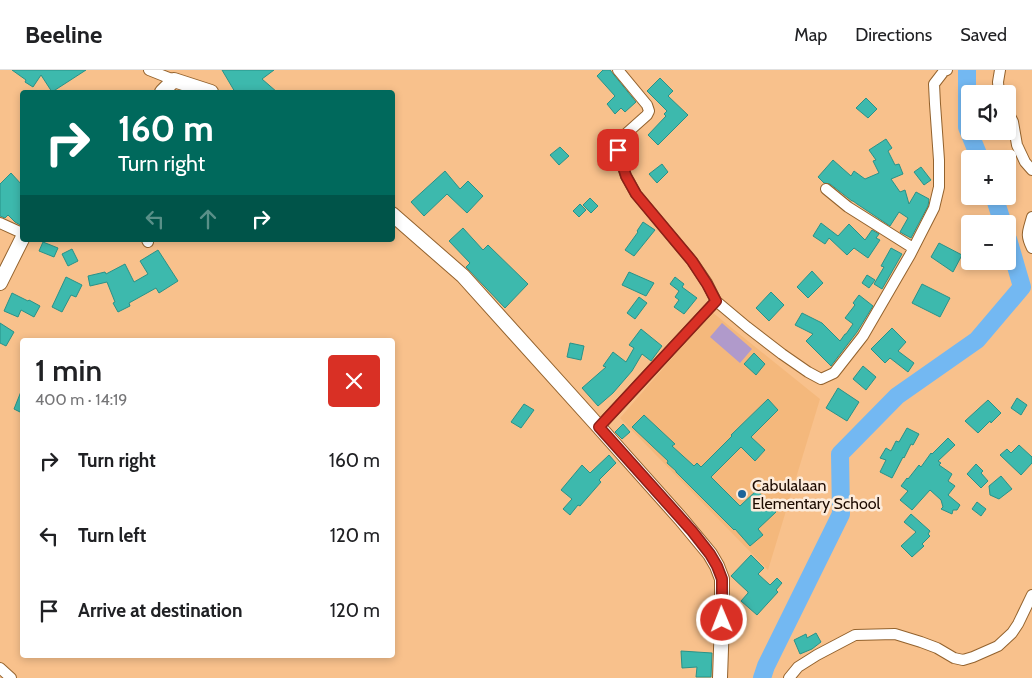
<!DOCTYPE html>
<html lang="en">
<head>
<meta charset="utf-8">
<style>
  :root { --surface:#fff; --page:#f6f6f6; --text:#202124; --muted:#757577; --line:#e0e0e0 }
  body { margin:0; font-family:Cabin,sans-serif; background:var(--page); color:var(--text); height:100vh; display:flex; flex-direction:column; font-size:19px; white-space:nowrap }
  * { box-sizing:border-box; margin:0 }
  p { font-size:16px; color:var(--muted) }
  .icon { flex:none; width:28px; height:28px; fill:none; stroke:currentColor; stroke-width:2; stroke-linecap:round; stroke-linejoin:round }
  .map { position:relative; flex:1; overflow:hidden }
  .sheet { position:absolute; left:20px; top:268px; width:375px; height:320px; display:flex; flex-direction:column; background:var(--surface); border-radius:5px; box-shadow:0 2px 8px #0003 }
  .sheet>* { flex:none }
  .top-card { position:absolute; left:20px; top:20px; width:375px; height:152px; border-radius:5px; box-shadow:0 2px 8px #0003; background:#00695c; color:#fff; overflow:hidden }
  .tools { position:absolute; left:961px; top:15px; display:grid; gap:10px }
  .tools a { display:grid; place-items:center; width:55px; height:55px; border-radius:5px; background:var(--surface); box-shadow:0 2px 8px #0003; font-size:25px }
  .pin { position:absolute; display:grid; place-items:center; width:42px; height:42px; color:#fff; margin:-21px; border-radius:10px; box-shadow:0 2px 8px #0006 }
  .me { position:absolute; width:55px; margin:-28px; rotate:359deg; stroke-linejoin:round; filter:drop-shadow(0 0 4px #0008) }
  .turn { display:flex; align-items:center; gap:18px; height:105px; padding:0 15px; font-size:22px }
  .turn .icon { width:65px; height:65px; stroke-width:2.5 }
  .turn b { display:block; font-size:35px; line-height:42px }
  .lanes { display:flex; align-items:center; height:48px; padding:0 15px; background:#0003; justify-content:center; gap:25px; direction:ltr }
  .lanes .off { opacity:.35 }
  .round { display:grid; place-items:center; flex:none; width:52px; height:52px; border-radius:5px; background:var(--page) }
  .headline { display:flex; align-items:center; justify-content:space-between; height:85px; padding:0 15px }
  h1 { font-size:30px; font-weight:600; line-height:38px }
  ul { padding:0; list-style:none }
  li { display:flex; align-items:center; gap:15px; height:75px; padding:0 15px }
  li div { flex:1 }
  li b { display:block; font-size:19px }
  li em { font-style:normal }
  header { display:flex; align-items:center; gap:30px; box-sizing:border-box; height:70px; padding:0 25px; background:var(--surface); border-bottom:1px solid var(--line) }
  header strong { font-size:24px }
  nav { display:flex; gap:28px; margin-inline-start:auto; font-size:18px }
  .map>svg:first-child { display:block }
  .built { fill:#f4b87c }
  .green { fill:#b09acb }
  .lines { fill:none; stroke-linecap:round; stroke-linejoin:round }
  .river { stroke:#73b8f2; stroke-width:18 }
  .building { fill:#3db9ad; stroke:#299288 }
  .street-casing { stroke:#93622d; stroke-width:12 }
  .secondary-casing { stroke:#93622d; stroke-width:16 }
  .street { stroke:#fff; stroke-width:10 }
  .secondary { stroke:#fff; stroke-width:14 }
  .route-casing { stroke:#8d1f18; stroke-width:12 }
  .route { stroke:#d93025; stroke-width:9 }
  .poi-dot { fill:#1d6499; stroke:#fcebdb; stroke-width:2 }
  .labels { text-anchor:middle; dominant-baseline:central; stroke-width:5; stroke-linejoin:round; paint-order:stroke }
  .poi-label { font-size:16px; fill:#1c0a00; stroke:#fcebdb; text-anchor:start }
</style>
</head>
<body>
<header>
<strong>Beeline</strong>
<nav><a>Map</a><a>Directions</a><a>Saved</a></nav>
</header>
<div class="map">
<svg width="1032" height="608" viewBox="0 0 1032 608">
  <rect width="100%" height="100%" fill="#f8c18c"/>
  <!-- built -->
  <path class="built" d="M 712,242 L 820,329 L 768,500 L 620,348 Z"/>
  <!-- green -->
  <path class="green" d="M 722,253 L 752,279 L 740,293 L 710,267 Z"/>
  <g class="lines">
    <!-- river -->
    <path class="river" d="M 967,0 L 967,57 L 980,89
      M 994,126 L 1003,154
      M 762,608 L 766,596 L 841,444 L 840,384 L 897,326 L 977,270 L 1022,217 L 1008,169"/>
  </g>
  <!-- building -->
  <path class="building" d="M 12,0 L 86,0 L 52,22 L 41,5 L 33,17 L 25,12 L 26,10 Z
    M 222,0 L 274,0 L 262,9 L 277,22 L 235,22 Z
    M 603,0 L 610,0 L 636,32 L 625,42 L 621,38 L 615,44 L 607,34 L 615,26 L 597,6 Z
    M 660,8 L 673,21 L 668,26 L 688,45 L 658,75 L 648,65 L 666,46 L 664,44 L 667,41 L 647,21 Z
    M 866,28 L 877,39 L 868,48 L 856,38 Z
    M 886,69 L 892,78 L 888,81 L 895,95 L 899,94 L 903,104 L 891,109 L 900,122 L 905,120 L 909,134 L 916,122 L 929,129 L 928,136 L 911,168 L 900,162 L 908,148 L 899,142 L 890,156 L 857,134 L 853,131 L 852,131 L 830,114 L 824,113 L 818,107 L 833,90 L 851,106 L 854,101 L 865,109 L 879,103 L 873,91 L 876,90 L 869,80 Z
    M 560,77 L 569,86 L 559,95 L 550,85 Z
    M 662,94 L 668,102 L 657,113 L 649,104 Z
    M 921,97 L 931,110 L 924,115 L 914,102 Z
    M 445,101 L 460,119 L 468,111 L 483,126 L 467,143 L 447,124 L 424,146 L 411,132 Z
    M 11,103 L 22,115 L 22,156 L 15,152 L 8,145 L 5,148 L 0,146 L 0,114 Z
    M 590,128 L 598,136 L 591,143 L 583,135 Z
    M 580,134 L 586,140 L 579,147 L 573,141 Z
    M 643,152 L 655,160 L 634,186 L 625,180 L 638,162 L 637,161 Z
    M 821,153 L 838,166 L 849,154 L 865,170 L 872,160 L 879,164 L 876,168 L 880,170 L 868,188 L 854,178 L 847,185 L 829,168 L 825,174 L 813,166 Z
    M 463,158 L 483,180 L 488,175 L 528,214 L 505,238 L 466,197 L 470,193 L 449,171 Z
    M 43,172 L 58,178 L 54,187 L 39,181 Z
    M 939,173 L 962,185 L 953,202 L 931,187 Z
    M 891,178 L 902,184 L 882,219 L 874,214 L 884,197 L 881,196 Z
    M 72,179 L 78,191 L 68,196 L 62,184 Z
    M 158,180 L 178,211 L 159,223 L 156,218 L 129,233 L 130,236 L 118,242 L 113,233 L 115,232 L 107,212 L 90,216 L 88,206 L 105,202 L 106,204 L 125,194 L 134,212 L 148,204 L 140,191 Z
    M 812,201 L 823,213 L 808,228 L 797,217 Z
    M 629,202 L 654,213 L 646,226 L 622,215 Z
    M 867,205 L 875,210 L 869,218 L 862,213 Z
    M 66,207 L 82,215 L 76,227 L 71,225 L 62,242 L 52,237 Z
    M 675,207 L 684,214 L 682,217 L 697,228 L 684,244 L 674,237 L 679,230 L 675,227 L 679,221 L 670,214 Z
    M 922,214 L 950,228 L 940,247 L 912,233 Z
    M 771,222 L 784,235 L 769,251 L 756,238 Z
    M 12,223 L 28,231 L 29,230 L 40,236 L 34,247 L 21,240 L 18,247 L 4,241 Z
    M 859,225 L 873,236 L 857,262 L 831,296 L 806,271 L 813,264 L 795,255 L 802,243 L 822,253 L 840,271 L 845,264 L 846,264 L 853,254 L 845,248 L 855,235 L 853,233 Z
    M 639,227 L 647,233 L 635,249 L 627,243 Z
    M 0,253 L 14,262 L 6,276 L 0,273 Z
    M 892,258 L 906,272 L 898,281 L 914,293 L 908,302 L 890,288 L 885,293 L 871,279 Z
    M 641,259 L 662,276 L 651,291 L 642,284 L 632,301 L 613,323 L 598,336 L 582,318 L 606,297 L 603,296 L 613,282 L 626,292 L 634,278 L 629,275 Z
    M 570,273 L 584,276 L 581,290 L 567,287 Z
    M 754,283 L 765,294 L 756,305 L 744,294 Z
    M 863,296 L 876,307 L 866,320 L 853,309 Z
    M 838,318 L 859,332 L 847,351 L 826,338 Z
    M 22,319 L 22,343 L 14,339 Z
    M 1017,328 L 1027,335 L 1021,345 L 1011,338 Z
    M 768,329 L 778,340 L 751,367 L 765,380 L 755,391 L 741,377 L 711,407 L 740,436 L 757,420 L 776,442 L 758,459 L 763,465 L 750,476 L 735,459 L 734,460 L 676,402 L 676,401 L 667,393 L 668,391 L 632,357 L 644,345 L 675,374 L 672,376 L 694,396 L 697,393 L 701,397 L 732,366 L 731,365 Z
    M 988,330 L 1001,343 L 991,353 L 990,351 L 978,363 L 965,351 Z
    M 524,334 L 534,340 L 521,358 L 511,352 Z
    M 623,354 L 630,362 L 622,369 L 615,362 Z
    M 907,358 L 919,364 L 913,375 L 911,374 L 904,388 L 903,387 L 892,408 L 880,402 L 886,390 L 880,388 L 886,378 L 891,381 L 896,371 L 899,372 Z
    M 948,368 L 955,375 L 938,391 L 941,393 L 939,395 L 952,404 L 948,411 L 955,416 L 948,425 L 960,435 L 957,440 L 953,440 L 952,444 L 941,439 L 943,437 L 941,430 L 930,420 L 912,440 L 900,430 L 908,421 L 901,416 L 907,408 L 908,409 L 919,395 L 921,397 L 931,383 L 932,384 Z
    M 1019,375 L 1032,387 L 1032,393 L 1021,405 L 1000,385 L 1007,379 L 1011,383 Z
    M 609,385 L 616,393 L 599,410 L 601,412 L 580,436 L 578,435 L 570,445 L 563,439 L 572,429 L 561,420 L 582,395 L 590,403 Z
    M 976,394 L 983,401 L 981,403 L 988,411 L 981,418 L 967,404 Z
    M 1001,406 L 1012,419 L 999,429 L 990,425 L 989,416 Z
    M 977,432 L 986,439 L 981,446 L 972,439 Z
    M 911,444 L 930,461 L 928,464 L 930,466 L 922,474 L 924,476 L 912,487 L 901,476 L 916,462 L 904,452 Z
    M 751,485 L 764,498 L 758,504 L 770,515 L 777,508 L 782,513 L 776,520 L 778,522 L 757,545 L 741,531 L 748,523 L 748,522 L 731,506 Z
    M 816,563 L 821,572 L 812,579 L 800,584 L 794,570 L 806,564 L 807,568 Z
    M 681,581 L 712,583 L 711,607 L 696,607 L 697,597 L 682,598 Z"/>
  <g class="lines">
    <!-- street casing -->
    <g class="street-casing">
      <path id="street" d="M 149,0 L 174,10
        M 618,0 L 647,35 L 649,41 L 647,45 L 619,70 L 617,74 L 617,80 L 626,106 L 636,124 L 692,191 L 707,213 L 716,231
        M 999,24 L 998,12 L 1000,0
        M 1008,42 L 1013,52 L 1017,75 L 1025,92 L 1032,100
        M 826,119 L 848,137 L 913,178
        M 1032,147 C 1028,162 1025,164 1032,178
        M 0,153 L 22,163
        M 147,170 L 148,172
        M 599,357 L 716,231 L 747,257 L 782,284 L 808,302 L 821,309 L 834,303 L 863,266 L 910,185 L 934,138 L 939,117 L 939,90 L 935,34 L 934,14 L 944,1 L 947,0
        M 0,598 L 11,608
        M 789,608 L 798,597 L 817,585 L 855,565 L 895,564 L 921,572 L 937,578 L 954,588 L 963,590 L 973,587 L 998,576 L 1012,563 L 1018,554 L 1032,525"/>
    </g>
    <!-- secondary casing -->
    <g class="secondary-casing">
      <path id="secondary" d="M 162,22 L 174,10 L 211,22
        M 392,144 L 463,206 L 599,357 L 681,449 L 710,484 L 717,496 L 722,509 L 722,550 L 720,608
        M 0,213 L 22,169"/>
    </g>
    <!-- street -->
    <use href="#street" class="street"/>
    <!-- secondary -->
    <use href="#secondary" class="secondary"/>
  </g>
  <g class="lines">
    <!-- route casing -->
    <g class="route-casing">
      <path id="route" d="M 618,80 L 626,106 L 636,124 L 692,191 L 707,214 L 716,231 L 599,357 L 692,461 L 710,484 L 717,496 L 722,509 L 722,550"/>
    </g>
    <!-- route -->
    <use href="#route" class="route"/>
  </g>
  <!-- markers -->
  <circle class="poi-dot" cx="742" cy="424" r="5"/>
  <g class="labels">
    <!-- poi labels -->
    <g class="poi-label">
      <text x="752" y="415">Cabulalaan<tspan x="752" dy="18">Elementary School</tspan></text>
    </g>
  </g>
</svg>
<div class="tools">
<a><svg class="icon" aria-label="sound" viewBox="0 0 24 24"><path d="M4 9h4l5-4v14l-5-4H4zM17 9q2 3 0 6"/></svg></a>
<a>+</a>
<a>−</a>
</div>
<div class="pin" style="left:618px;top:80px;background:#d93025"><svg class="icon" aria-label="arrive" viewBox="0 0 24 24"><path d="M6 21V4h12l-3 4 3 4H6"/></svg></div>
<svg class="me" style="left:722px;top:550px" viewBox="-20 -20 40 40"><circle r="17" fill="#d93025" stroke="#fff" stroke-width="3"/><path d="M0-11L8 9 0 5-8 9z" fill="#fff"/></svg>
<div class="top-card">
<div class="turn"><svg class="icon" aria-label="right" viewBox="0 0 24 24"><path d="M7 20v-9h11M14 6l5 5-5 5"/></svg><div><b>160 m</b>Turn right</div></div>
<div class="lanes"><svg class="icon off" aria-label="left" viewBox="0 0 24 24"><path d="M17 20v-9H6M10 6l-5 5 5 5"/></svg><svg class="icon off" aria-label="ahead" viewBox="0 0 24 24"><path d="M12 20V5M6 11l6-6 6 6"/></svg><svg class="icon" aria-label="right" viewBox="0 0 24 24"><path d="M7 20v-9h11M14 6l5 5-5 5"/></svg></div>
</div>
<section class="sheet">
<div class="headline"><div><h1>1 min</h1><p>400 m · 14:19</p></div><a class="round" style="background:#d93025;color:#fff"><svg class="icon" aria-label="close" viewBox="0 0 24 24"><path d="M6 6l12 12M18 6L6 18"/></svg></a></div>
<ul>
<li><svg class="icon" aria-label="right" viewBox="0 0 24 24"><path d="M7 20v-9h11M14 6l5 5-5 5"/></svg><div><b>Turn right</b></div><em>160 m</em></li>
<li><svg class="icon" aria-label="left" viewBox="0 0 24 24"><path d="M17 20v-9H6M10 6l-5 5 5 5"/></svg><div><b>Turn left</b></div><em>120 m</em></li>
<li><svg class="icon" aria-label="arrive" viewBox="0 0 24 24"><path d="M6 21V4h12l-3 4 3 4H6"/></svg><div><b>Arrive at destination</b></div><em>120 m</em></li>
</ul>
</section>
</div>
</body>
</html>
